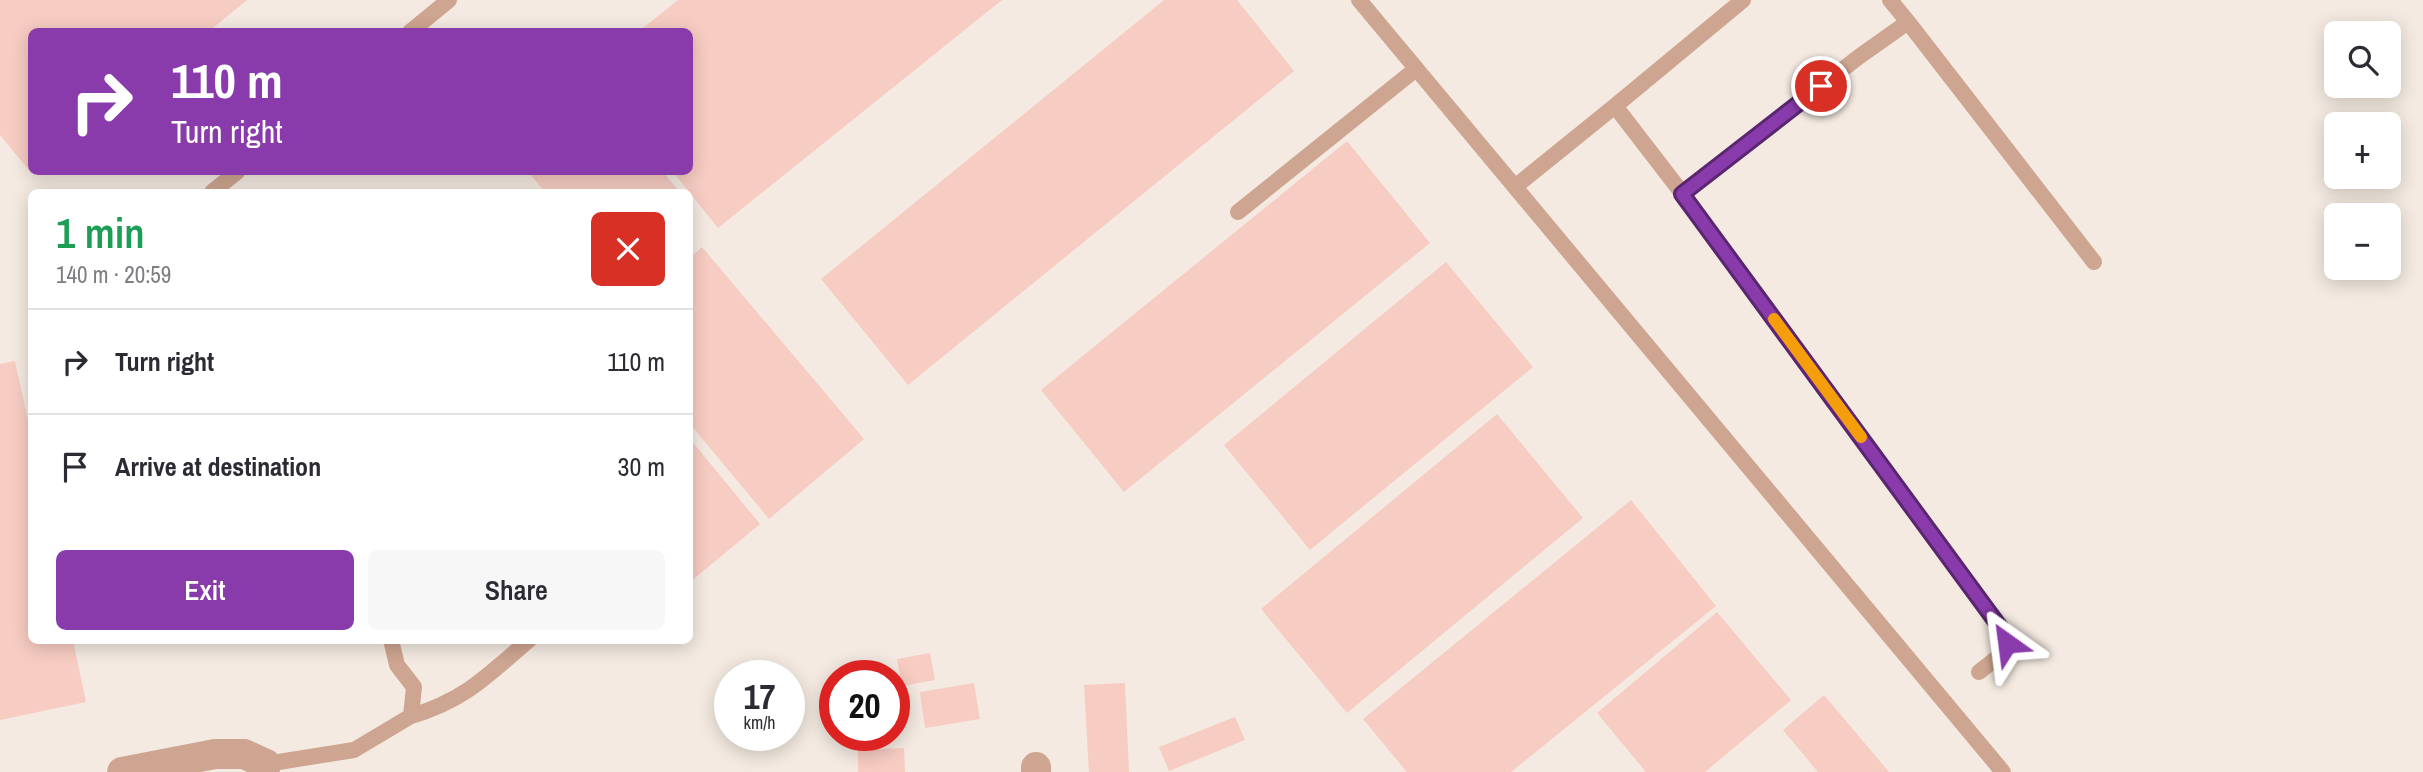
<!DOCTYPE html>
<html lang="en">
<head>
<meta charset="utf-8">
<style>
  :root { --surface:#fff; --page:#f7f7f7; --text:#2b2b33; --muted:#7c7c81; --line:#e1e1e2; --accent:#893bab }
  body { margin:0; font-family:"Archivo Narrow",sans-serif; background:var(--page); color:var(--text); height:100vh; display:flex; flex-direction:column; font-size:26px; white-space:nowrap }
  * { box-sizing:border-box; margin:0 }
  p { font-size:23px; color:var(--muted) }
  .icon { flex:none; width:38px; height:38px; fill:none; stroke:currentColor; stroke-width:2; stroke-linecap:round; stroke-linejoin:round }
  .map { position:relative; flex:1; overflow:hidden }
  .drawer { position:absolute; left:28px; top:189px; width:665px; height:455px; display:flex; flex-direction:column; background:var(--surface); border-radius:10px; box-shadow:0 4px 18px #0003 }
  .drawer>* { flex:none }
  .banner { position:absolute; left:28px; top:28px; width:665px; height:147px; border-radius:10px; box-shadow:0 4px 18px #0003; background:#893bab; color:#fff; overflow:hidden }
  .fabs { position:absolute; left:2324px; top:21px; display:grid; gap:14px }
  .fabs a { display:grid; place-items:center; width:77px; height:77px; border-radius:10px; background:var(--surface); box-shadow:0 4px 18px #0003; font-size:35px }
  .speed { position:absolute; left:714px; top:660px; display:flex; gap:14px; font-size:35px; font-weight:700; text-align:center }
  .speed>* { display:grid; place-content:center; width:91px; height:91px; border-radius:50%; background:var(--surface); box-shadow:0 4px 18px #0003; line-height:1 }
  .speed small { font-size:18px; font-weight:400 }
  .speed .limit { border:10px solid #d22; background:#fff; color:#111 }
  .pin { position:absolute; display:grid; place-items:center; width:60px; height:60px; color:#fff; margin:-30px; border:4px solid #fff; border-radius:50%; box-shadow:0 2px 7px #0007 }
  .me { position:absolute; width:77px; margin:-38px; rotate:329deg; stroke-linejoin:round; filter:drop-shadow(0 0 5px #0008) }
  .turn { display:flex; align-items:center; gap:24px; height:147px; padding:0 28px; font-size:32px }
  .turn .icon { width:91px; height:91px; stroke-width:2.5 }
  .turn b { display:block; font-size:49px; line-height:60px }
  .round { display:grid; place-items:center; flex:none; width:74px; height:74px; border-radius:10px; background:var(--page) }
  .overview { display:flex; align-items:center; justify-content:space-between; height:119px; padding:0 28px }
  h1 { font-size:42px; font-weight:600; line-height:52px; color:#1e9e55 }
  .button { display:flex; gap:14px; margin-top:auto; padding:14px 28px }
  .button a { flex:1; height:80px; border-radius:10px; background:var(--accent); color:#fff; font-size:28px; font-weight:600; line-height:80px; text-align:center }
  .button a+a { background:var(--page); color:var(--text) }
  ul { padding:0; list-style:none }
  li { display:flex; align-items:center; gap:21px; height:105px; padding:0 28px; border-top:2px solid var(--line) }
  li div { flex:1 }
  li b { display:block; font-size:26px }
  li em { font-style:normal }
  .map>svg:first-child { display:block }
  .building { fill:#f7ccc2 }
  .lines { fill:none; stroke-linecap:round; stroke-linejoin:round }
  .service { stroke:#cea590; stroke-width:16 }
  .minor { stroke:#cea590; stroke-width:30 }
  .route-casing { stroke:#59266f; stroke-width:18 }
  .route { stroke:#893bab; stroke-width:12 }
  .slow { stroke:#f59e0b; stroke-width:12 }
</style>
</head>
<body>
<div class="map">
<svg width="2423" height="772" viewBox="0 0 2423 772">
  <rect width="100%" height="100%" fill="#f4eae1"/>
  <!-- building -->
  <path class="building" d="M 0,0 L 247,0 L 208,32 L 32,32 L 32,174 L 0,135 Z
    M 678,0 L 1002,0 L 718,228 L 673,172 L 690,172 L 690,32 L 638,32 Z
    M 1164,0 L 1237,0 L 1294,71 L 908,385 L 821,279 Z
    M 1347,141 L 1430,243 L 1124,492 L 1041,390 Z
    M 528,172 L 663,172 L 680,192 L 545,192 Z
    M 702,247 L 864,439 L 769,519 L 690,424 L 690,258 Z
    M 1446,262 L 1533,367 L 1310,550 L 1224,445 Z
    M 15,361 L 32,439 L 32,640 L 73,640 L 86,702 L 0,720 L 0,364 Z
    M 1497,414 L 1583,518 L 1347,713 L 1261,609 Z
    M 690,439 L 760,524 L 690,582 Z
    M 1631,500 L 1716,606 L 1511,772 L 1407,772 L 1363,719 Z
    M 1717,612 L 1791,700 L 1705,772 L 1646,772 L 1597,713 Z
    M 930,653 L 935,680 L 902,686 L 897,659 Z
    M 974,683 L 980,719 L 925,728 L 920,692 Z
    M 1125,683 L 1129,772 L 1089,772 L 1084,685 Z
    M 1824,695 L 1889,772 L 1818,772 L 1783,730 Z
    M 1235,717 L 1245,740 L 1169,771 L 1159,747 Z
    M 904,748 L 905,772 L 858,772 L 858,750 Z"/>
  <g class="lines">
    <!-- service -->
    <path class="service" d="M 1359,0 L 2003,772
      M 1908,22 L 2094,262
      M 410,32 L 449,0
      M 1615,106 L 1743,0
      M 1516,186 L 1615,106 L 1682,193 L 2002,630 L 2005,636 L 2007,650 L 1979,672
      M 212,192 L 237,172
      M 1682,193 L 1860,56 L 1908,22 L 1890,0
      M 1238,212 L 1416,69
      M 411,716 C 464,701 488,675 529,640
      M 266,764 L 354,750 L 411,716 L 414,687 L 397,665 L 391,640"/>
    <!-- minor -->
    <path class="minor" d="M 1036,767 L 1036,772
      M 122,772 L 215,754 L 244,754 L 266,764 L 264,772"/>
  </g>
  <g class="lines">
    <!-- route casing -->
    <g class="route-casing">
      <path id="route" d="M 1821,86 L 1682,194 L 2002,630 L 2007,643"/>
    </g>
    <!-- route -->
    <use href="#route" class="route"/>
    <!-- slow -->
    <path class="slow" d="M 1774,319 L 1861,437"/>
  </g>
</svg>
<div class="fabs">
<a><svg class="icon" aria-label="search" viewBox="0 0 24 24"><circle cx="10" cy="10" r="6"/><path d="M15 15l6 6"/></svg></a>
<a>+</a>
<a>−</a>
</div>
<div class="speed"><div>17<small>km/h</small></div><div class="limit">20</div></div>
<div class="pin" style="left:1821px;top:86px;background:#d93025"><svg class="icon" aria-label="arrive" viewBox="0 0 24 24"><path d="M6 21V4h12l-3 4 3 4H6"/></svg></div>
<svg class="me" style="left:2007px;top:643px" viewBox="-20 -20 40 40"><path d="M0-17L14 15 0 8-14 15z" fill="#893bab" stroke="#fff" stroke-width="4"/></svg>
<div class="banner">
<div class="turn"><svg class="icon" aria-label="right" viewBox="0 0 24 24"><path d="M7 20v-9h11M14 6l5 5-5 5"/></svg><div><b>110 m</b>Turn right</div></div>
</div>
<section class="drawer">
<div class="overview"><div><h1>1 min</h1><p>140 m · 20:59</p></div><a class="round" style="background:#d93025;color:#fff"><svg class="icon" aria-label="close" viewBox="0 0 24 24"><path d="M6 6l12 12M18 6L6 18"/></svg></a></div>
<ul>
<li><svg class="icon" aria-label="right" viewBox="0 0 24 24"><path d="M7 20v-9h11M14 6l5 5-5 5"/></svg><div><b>Turn right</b></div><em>110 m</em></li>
<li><svg class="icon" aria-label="arrive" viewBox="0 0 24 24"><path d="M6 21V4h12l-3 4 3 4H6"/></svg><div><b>Arrive at destination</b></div><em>30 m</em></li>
</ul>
<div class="button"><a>Exit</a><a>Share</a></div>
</section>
</div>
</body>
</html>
